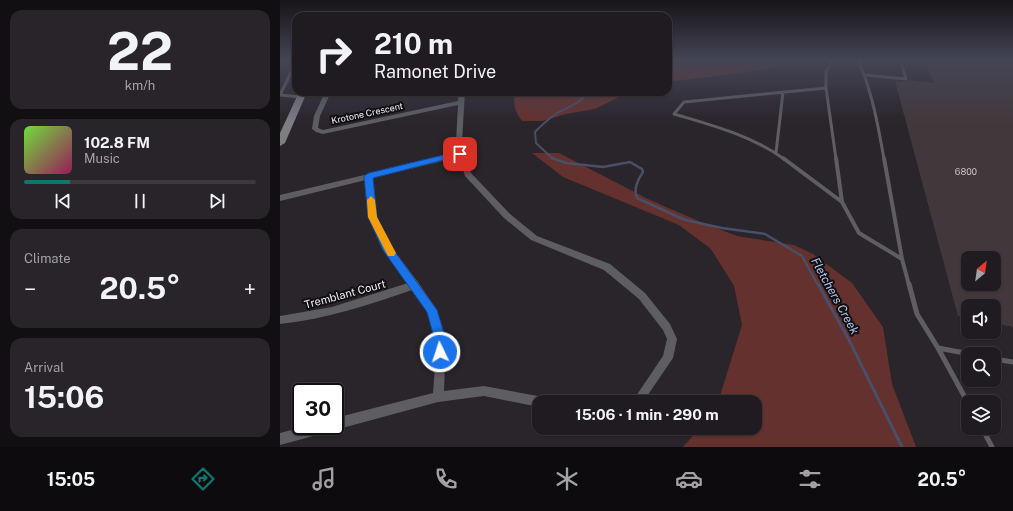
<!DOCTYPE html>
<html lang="en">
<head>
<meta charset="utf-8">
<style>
	:root { --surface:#201b20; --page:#282429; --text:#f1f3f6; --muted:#a2a1a5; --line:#3d393e; --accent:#0f766e }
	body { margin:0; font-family:"Public Sans",sans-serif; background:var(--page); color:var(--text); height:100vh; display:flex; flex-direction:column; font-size:15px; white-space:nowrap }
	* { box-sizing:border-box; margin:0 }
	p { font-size:13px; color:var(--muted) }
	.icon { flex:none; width:22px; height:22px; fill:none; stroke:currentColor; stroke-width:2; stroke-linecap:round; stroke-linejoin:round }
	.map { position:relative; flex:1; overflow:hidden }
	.details { display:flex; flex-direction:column; gap:10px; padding:10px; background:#120f12; width:280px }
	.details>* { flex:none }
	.banner { position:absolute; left:12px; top:12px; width:380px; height:84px; border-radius:12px; box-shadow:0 1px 3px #0004,0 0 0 1px var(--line); background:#201b20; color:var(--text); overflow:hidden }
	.needle { width:26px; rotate:29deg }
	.controls { position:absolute; left:681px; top:251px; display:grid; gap:8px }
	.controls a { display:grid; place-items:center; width:40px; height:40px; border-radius:8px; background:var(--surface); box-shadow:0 1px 3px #0004,0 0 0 1px var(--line); font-size:20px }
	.speed { position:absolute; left:12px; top:383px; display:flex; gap:8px; font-size:20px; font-weight:700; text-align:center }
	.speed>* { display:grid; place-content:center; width:52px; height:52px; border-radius:50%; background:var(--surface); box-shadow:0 1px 3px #0004,0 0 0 1px var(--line); line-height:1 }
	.speed .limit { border:2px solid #111; border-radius:6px; background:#fff; color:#111 }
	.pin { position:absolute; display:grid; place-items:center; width:34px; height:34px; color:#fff; margin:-17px; border-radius:8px; box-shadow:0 2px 6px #0006 }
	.me { position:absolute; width:44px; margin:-22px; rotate:356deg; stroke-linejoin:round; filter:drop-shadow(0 0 3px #0008) }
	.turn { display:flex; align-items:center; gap:14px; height:84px; padding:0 16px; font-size:18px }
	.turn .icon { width:52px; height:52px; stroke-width:2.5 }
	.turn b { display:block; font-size:28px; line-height:34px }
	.big { font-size:30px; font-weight:700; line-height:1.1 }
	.details .tile { flex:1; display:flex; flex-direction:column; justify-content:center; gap:6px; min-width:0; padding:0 14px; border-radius:12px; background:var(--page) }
	.details .dial { align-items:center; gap:0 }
	.dial b { font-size:52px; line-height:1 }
	.song { display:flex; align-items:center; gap:12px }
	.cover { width:48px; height:48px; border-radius:6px; background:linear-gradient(135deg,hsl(100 70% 55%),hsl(330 70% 35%)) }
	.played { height:4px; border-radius:2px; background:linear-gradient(90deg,var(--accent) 20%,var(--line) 20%) }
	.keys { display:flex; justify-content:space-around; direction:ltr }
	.heat { display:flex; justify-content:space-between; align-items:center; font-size:22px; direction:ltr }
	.trip { position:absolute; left:252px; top:395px; width:230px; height:40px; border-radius:12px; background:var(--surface); box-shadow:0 1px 3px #0004,0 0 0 1px var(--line); font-weight:700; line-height:40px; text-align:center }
	.dock { display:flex; height:64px; justify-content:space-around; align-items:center; background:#0d0b0d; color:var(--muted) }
	.dock .icon { width:28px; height:28px }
	.dock .on { color:var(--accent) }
	.dock b { font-size:18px; color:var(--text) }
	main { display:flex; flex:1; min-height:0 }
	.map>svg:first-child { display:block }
	.green { fill:#64312e }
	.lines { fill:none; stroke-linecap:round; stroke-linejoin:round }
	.stream-far2 { stroke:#484f67; stroke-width:2 }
	.stream-far1 { stroke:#484f67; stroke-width:2.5 }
	.stream { stroke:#484f67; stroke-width:3 }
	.building { fill:#42383c; fill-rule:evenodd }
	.lane-far2 { stroke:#5e5e62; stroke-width:3 }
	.lane-far1 { stroke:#5e5e62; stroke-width:4 }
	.lane { stroke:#5e5e62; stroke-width:5 }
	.street { fill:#5e5e62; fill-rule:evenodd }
	.secondary { fill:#7d7d84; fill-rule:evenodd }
	.route { fill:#1a73e8; stroke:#114b97 }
	.slow { fill:#f59e0b }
	.labels { text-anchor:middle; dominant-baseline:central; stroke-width:4; stroke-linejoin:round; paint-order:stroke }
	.far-street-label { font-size:9px; fill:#f0ecf1; stroke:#110f12 }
	.number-label { font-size:9px; fill:#c4bfc4 }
	.street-label { font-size:11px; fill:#f0ecf1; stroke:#110f12 }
	.water-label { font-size:12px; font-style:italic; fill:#b1c9ee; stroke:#110f12 }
</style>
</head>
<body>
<main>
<section class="details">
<div class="tile dial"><b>22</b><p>km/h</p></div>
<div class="tile">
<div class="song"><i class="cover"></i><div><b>102.8 FM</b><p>Music</p></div></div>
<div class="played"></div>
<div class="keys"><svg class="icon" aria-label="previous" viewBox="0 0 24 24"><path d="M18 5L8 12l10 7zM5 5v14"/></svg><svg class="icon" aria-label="pause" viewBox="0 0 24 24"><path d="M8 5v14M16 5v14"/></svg><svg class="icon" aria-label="next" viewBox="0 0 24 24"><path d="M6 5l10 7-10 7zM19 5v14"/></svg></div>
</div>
<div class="tile"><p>Climate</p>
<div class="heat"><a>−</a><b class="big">20.5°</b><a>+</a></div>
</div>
<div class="tile"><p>Arrival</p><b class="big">15:06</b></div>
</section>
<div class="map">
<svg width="733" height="447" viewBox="0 0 733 447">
	<rect width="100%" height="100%" fill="#2a242b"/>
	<!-- green -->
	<path class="green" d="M388,60H513L507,64L468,72L388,82Z
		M236,92H349L315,109L286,114L262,121H242C235,112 232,103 236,92Z
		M252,153H279L370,200L421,222L457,236L514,245L533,254L572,283L603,327L612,384L636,447H403L420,428H475V402H438L462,325L454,286L431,249L399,225L283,177Z"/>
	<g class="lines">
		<!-- stream-far2 -->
		<path class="stream-far2" d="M273,159L256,143L255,132C261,125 269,119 277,113C288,107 301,103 308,92"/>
		<!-- stream-far1 -->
		<path class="stream-far1" d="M272,158L286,163L323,167L350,162L362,169L363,172C358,179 353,190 357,198L405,220L442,228L485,234L522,256L538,285"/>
		<!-- stream -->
		<path class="stream" d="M538,284L570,342L622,447"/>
	</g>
	<!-- building -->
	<path class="building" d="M645,60H733V327L714,323V306H688V318L678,316L615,81L626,82L629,80L654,83ZM688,258H714V284H688Z"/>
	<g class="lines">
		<!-- lane-far2 -->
		<path class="lane-far2" d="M554,60L546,71V88L556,159
			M578,60C592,91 598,125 604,159
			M16,62L0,95L21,97
			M585,75L626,79L620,60
			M496,153L503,92
			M504,159C473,136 431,125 394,114L404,102L546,88"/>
		<!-- lane-far1 -->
		<path class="lane-far1" d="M503,158L562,202
			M556,158L562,202L579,233L622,259
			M604,158L622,259L629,285"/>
		<!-- lane -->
		<path class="lane" d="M629,284L637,314L658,348L690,354
			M658,348L688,403
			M714,359L733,362
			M702,428L712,447"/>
		<!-- street -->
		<path class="street" d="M45,92H51L40,116L38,128L43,130L178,101L179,92H185L182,142L184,154L191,173L230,214L257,236L330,264L365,293L390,324L397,339L393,358L363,402H352L383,356L387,339L383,330L359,299L324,270L251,240L224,218L185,176L179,157L93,178L97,217L110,245L138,282L157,310L163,330L165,363L164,391L204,386L263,397L267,398L268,402H259V407L204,396L158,402L55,430L53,429L48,432L0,445V433L27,426H55V418L153,393C155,367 158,338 148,313C145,305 137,297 132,290C89,305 46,319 0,324V316L52,307L128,283L104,249L89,217L86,180L0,201V195L177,153L176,142L178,105L43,134L36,132L32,129L34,116Z"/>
		<!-- secondary -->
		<path class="secondary" d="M19,92H27L5,143L0,146V133Z"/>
	</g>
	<!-- sky -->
	<linearGradient id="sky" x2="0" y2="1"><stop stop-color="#171418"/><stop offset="0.49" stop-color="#444555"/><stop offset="1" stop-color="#444555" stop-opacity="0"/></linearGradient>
	<rect width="733" height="123" fill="url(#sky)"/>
	<!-- route -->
	<path class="route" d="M180,151L183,152V155L93,178L97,217L110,245L157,310L163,330L165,352L164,356L160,357L155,356L152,330L147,312L103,250L88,217L84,176L89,173Z"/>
	<!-- slow -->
	<path class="slow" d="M91,196L95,200L97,217L116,253L114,256H108L88,217L87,200Z"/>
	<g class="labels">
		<!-- far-street labels -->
		<g class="far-street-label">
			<text transform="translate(87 113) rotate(-12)">Krotone Crescent</text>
		</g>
		<!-- number labels -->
		<g class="number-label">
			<text x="686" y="171">6800</text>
		</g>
		<!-- street labels -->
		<g class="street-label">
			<text transform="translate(65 294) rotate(-15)">Tremblant Court</text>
		</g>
		<!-- water labels -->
		<g class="water-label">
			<text transform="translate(555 296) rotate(61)">Fletchers Creek</text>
		</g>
	</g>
</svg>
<div class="controls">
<a><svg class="needle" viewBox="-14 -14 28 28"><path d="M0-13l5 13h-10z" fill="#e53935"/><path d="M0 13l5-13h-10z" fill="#a2a1a5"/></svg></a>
<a><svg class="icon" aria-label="sound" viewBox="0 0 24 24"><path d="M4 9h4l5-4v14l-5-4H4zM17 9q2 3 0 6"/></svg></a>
<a><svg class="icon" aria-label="search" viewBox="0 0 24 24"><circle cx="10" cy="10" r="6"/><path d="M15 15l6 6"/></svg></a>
<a><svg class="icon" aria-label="layers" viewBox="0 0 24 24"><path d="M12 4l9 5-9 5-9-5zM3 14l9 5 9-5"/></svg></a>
</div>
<div class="speed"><div class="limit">30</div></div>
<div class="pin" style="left:180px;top:154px;background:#d93025"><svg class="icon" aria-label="arrive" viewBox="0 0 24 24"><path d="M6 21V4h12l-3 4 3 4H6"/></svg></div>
<svg class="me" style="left:160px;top:352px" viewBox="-20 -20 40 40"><circle r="17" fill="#1a73e8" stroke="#fff" stroke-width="3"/><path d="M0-11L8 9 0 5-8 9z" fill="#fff"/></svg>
<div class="trip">15:06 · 1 min · 290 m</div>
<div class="banner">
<div class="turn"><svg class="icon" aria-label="right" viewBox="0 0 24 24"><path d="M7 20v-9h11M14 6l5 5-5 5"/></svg><div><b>210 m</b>Ramonet Drive</div></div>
</div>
</div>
</main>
<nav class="dock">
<b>15:05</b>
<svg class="icon on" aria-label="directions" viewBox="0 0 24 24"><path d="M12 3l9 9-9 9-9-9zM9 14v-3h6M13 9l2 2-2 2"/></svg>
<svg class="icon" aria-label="music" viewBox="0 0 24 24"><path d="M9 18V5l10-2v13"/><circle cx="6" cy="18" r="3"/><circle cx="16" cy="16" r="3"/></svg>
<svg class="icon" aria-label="phone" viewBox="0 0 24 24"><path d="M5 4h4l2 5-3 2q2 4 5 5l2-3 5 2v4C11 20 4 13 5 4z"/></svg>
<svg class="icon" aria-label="climate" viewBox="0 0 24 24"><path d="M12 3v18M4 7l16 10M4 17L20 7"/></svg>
<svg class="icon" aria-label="car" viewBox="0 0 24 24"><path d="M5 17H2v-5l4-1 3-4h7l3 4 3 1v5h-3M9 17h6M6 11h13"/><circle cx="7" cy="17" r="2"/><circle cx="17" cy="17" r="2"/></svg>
<svg class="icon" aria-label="filters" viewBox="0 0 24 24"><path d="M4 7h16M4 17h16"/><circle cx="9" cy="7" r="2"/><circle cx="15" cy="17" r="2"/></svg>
<b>20.5°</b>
</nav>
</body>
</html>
